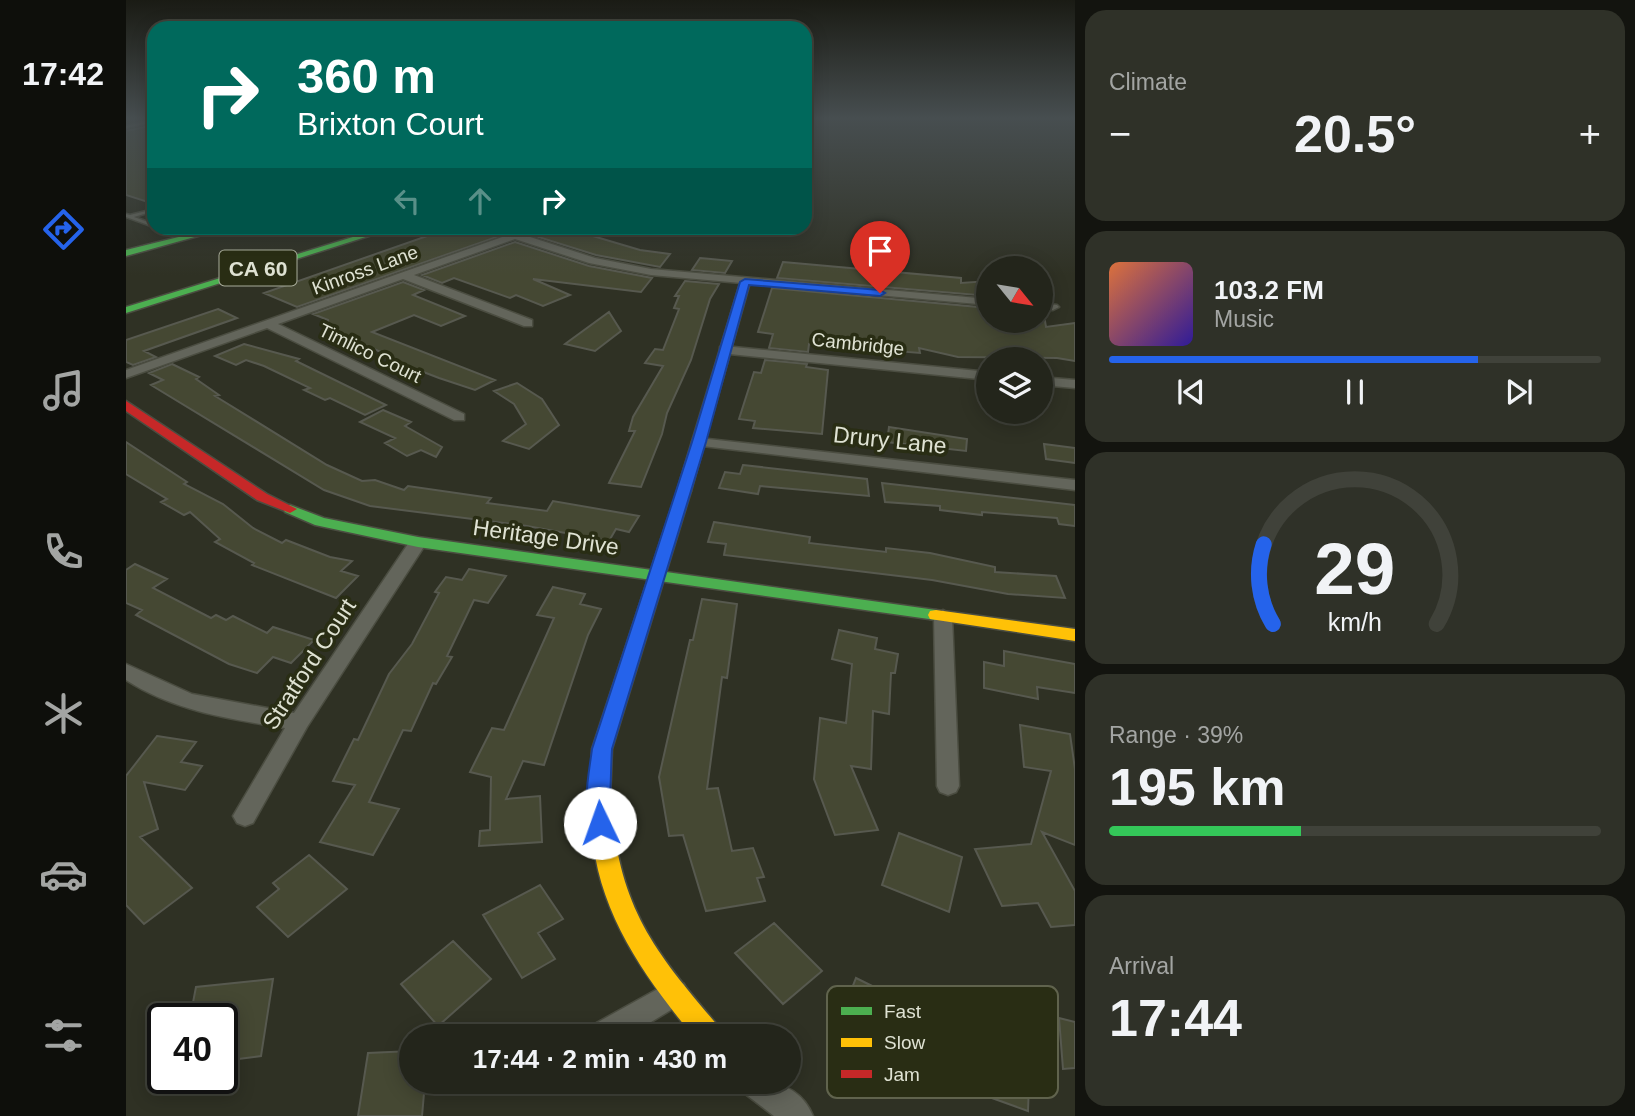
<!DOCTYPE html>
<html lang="en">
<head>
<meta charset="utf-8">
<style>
	:root { --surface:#23251b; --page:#2f3128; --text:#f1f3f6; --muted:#a3a5a3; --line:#40423a; --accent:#2563eb }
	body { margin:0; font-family:Helvetica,sans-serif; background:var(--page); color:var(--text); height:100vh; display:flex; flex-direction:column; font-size:26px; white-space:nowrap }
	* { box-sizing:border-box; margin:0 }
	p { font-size:23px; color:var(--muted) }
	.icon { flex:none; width:38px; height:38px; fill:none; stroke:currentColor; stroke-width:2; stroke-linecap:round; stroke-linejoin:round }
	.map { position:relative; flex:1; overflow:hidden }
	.panel { display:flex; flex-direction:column; gap:10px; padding:10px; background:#13140f; width:560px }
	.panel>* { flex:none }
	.hud { position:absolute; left:21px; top:21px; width:665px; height:214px; border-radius:21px; box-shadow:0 4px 18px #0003,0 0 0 2px var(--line); background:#00695c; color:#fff; overflow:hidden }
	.needle { width:46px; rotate:120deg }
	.fabs { position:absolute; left:850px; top:256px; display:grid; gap:14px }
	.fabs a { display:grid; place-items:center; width:77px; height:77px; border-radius:50%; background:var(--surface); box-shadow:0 4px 18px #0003,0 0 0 2px var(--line); font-size:35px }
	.speed { position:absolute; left:21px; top:1003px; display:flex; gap:14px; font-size:35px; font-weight:700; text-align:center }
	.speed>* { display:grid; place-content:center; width:91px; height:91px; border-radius:50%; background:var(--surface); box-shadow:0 4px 18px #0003,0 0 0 2px var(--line); line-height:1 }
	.speed .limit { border:4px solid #111; border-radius:10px; background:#fff; color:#111 }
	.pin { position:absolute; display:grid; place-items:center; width:60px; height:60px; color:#fff; margin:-72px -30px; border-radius:50% 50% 50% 0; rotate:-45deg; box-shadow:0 0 7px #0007 }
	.pin .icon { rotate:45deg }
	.me { position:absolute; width:77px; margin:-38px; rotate:357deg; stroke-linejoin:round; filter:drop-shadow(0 0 5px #0008) }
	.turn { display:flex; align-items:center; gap:24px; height:147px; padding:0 35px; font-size:32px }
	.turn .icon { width:91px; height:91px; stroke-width:2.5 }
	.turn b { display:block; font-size:49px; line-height:60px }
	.lanes { display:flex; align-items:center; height:66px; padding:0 35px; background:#0003; justify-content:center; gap:35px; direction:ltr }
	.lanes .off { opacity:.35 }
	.big { font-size:52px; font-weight:700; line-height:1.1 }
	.panel .widget { flex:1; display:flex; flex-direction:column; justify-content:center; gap:10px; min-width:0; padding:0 24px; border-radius:21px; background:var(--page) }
	.panel .dial { align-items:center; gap:0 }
	.dial svg { height:182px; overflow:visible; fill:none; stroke:var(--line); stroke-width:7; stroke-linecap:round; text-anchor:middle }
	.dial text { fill:var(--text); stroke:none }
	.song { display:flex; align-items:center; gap:21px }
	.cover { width:84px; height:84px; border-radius:10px; background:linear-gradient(135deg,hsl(20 70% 55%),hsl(250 70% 35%)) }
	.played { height:7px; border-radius:4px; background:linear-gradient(90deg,var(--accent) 75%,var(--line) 75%) }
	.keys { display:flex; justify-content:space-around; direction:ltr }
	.heat { display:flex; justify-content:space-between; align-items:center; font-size:38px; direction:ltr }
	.charge { height:10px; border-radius:5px; background:linear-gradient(90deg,#34c759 39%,var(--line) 0) }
	.trip { position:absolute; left:273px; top:1024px; width:402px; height:70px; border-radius:35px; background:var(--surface); box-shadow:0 4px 18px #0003,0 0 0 2px var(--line); font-weight:700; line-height:70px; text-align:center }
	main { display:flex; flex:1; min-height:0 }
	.tab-bar { display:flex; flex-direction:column; width:126px; justify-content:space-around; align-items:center; background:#0e0f0b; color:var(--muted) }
	.tab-bar .icon { width:49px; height:49px }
	.tab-bar .active { color:var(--accent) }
	.tab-bar b { font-size:32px; color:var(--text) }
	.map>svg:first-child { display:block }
	.building { fill:#454833; stroke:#57594f; stroke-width:2 }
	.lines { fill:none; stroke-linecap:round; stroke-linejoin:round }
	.lane-casing { stroke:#4b4d41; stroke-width:3 }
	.street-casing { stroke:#4b4d41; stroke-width:3 }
	.fast-casing { stroke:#4b4d41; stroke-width:3 }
	.slow-casing { stroke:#4b4d41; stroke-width:3 }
	.jam-casing { stroke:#4b4d41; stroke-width:3 }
	.lane { fill:#63655b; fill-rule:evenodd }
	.street { fill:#63655b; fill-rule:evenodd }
	.fast { fill:#4caf50; fill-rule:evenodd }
	.slow { fill:#ffc107; fill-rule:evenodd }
	.jam { fill:#c62828; fill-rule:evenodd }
	.route { fill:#2563eb; stroke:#184099; stroke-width:2 }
	.labels { text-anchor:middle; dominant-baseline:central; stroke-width:7; stroke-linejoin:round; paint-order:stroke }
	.far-street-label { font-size:19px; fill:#dfe2d3; stroke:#292d14 }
	.shield { fill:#292d14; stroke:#a8ac9a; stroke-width:2 }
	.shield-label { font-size:21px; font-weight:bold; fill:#dfe2d3 }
	.street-label { font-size:23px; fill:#dfe2d3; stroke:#292d14 }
	.key { fill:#292d14; stroke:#60634d; stroke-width:2 }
	.key-label { font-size:19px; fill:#dfe2d3 }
</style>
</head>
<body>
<main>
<nav class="tab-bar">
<b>17:42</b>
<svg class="icon active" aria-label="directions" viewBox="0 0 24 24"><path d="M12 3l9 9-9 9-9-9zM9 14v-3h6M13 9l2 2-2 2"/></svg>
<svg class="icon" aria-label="music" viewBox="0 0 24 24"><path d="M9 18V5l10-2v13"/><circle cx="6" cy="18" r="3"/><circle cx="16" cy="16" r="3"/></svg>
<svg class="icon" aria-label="phone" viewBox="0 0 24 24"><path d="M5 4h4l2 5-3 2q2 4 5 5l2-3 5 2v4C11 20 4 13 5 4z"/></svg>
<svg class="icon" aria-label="climate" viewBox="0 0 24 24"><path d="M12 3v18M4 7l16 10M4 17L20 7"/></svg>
<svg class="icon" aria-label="car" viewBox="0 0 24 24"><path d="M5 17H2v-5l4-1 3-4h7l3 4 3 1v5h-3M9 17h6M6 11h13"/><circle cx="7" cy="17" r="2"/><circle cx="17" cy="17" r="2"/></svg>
<svg class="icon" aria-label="filters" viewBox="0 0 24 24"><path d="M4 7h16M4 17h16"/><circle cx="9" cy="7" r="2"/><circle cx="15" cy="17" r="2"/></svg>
</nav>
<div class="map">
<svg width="949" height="1116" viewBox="0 0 949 1116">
	<rect width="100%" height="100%" fill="#2f3124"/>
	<!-- building -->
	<path class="building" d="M28,125V204L0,195V131Z
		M324,228H396L171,307L138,293Z
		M418,228H440L514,250L544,254L534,267L470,255L406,235Z
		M389,242L463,266L526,278L515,292L407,279L444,295L417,306L390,295L384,298L328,278L316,283L296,275Z
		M574,258L585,259L606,261L599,273L566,270Z
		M657,262L835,278V283L863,281V296L651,278Z
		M559,281L593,284L584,299L565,360L541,413L536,434L515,487L483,483L509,431H503L507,417L537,366L519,363L529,349L537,350L553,309L548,308L553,296H549Z
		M277,282L298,290L287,295L339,316L315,326L288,315L246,332L369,380L349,390L313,378L261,358L264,356L202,329V320L187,314Z
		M646,288L863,308V320L919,321L920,327L949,323V361L931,358L832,357L793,348L794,353L683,344L682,352L643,348L647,334L632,332Z
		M92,309L111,318L18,351L30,357L7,365L0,362V340Z
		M483,312L495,331L469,351L439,344Z
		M118,344L173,359L170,361L260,405L239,415L204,398L199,400L178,390L184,388L138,366L120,360L110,365L89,356Z
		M639,360L681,364L680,367L702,370L696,434L627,428L629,421L613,419L628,372L635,373Z
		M46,364L73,377L70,379L93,395L89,396L201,465L236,481L249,480L278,490L282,486L365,498L361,503L421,511L427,501L513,516L503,532L490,529L483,541L401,526L244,506L198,490L25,385L37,380L23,373Z
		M391,383L416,399L433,425L403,449L377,441L400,424L388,404L368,391Z
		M257,410L285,422L279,426L316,447L310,457L295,450L281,456L259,443L269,438L234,422Z
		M763,427L841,439L840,451L761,442Z
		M0,442L61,482L58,484L97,504L127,528L156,543L160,540L204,557L226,561L215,571L232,576L210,598L126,565L128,563L89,542L94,539L64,512L58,515L35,502L41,499L0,474Z
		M918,444L949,448V463L920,459Z
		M617,465L741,479L743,496L634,486L632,494L593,488L599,472L614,474Z
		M756,483L949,505V526L933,524L931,518L856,512V515L814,510V506L759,502Z
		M588,522L684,537L683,543L760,552V548L804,553L869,567V572L930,576L939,598L882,594L806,580L598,555L600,544L582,542Z
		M9,564L41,579L27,588L85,618L90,615L100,620L107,616L141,633L147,627L188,640L165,663L147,657L131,673L103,664L10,615L16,610L0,603V570Z
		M343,569L380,576L362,603L348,600L323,652L321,656L326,657L310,684L307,683L285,731L277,730L243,802L273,809L247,855L194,842L229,785L207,781L228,739L232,740L263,674L286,644L313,593L309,592L320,577L336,580Z
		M427,587L459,594L454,604L475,609L462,635L418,765L397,761L380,799L414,796L416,842L353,846L354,831L364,830L365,777L344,772L366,728L378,730L428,618L411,615Z
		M576,599L611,604L601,678L596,677L581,789L592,788L606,851L627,848L638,877L631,878L639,901L580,911L557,835L543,836L533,777L564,640H567Z
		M713,630L751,638L749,649L772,654L769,673H765L763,714L747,711L745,769L725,766L752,830L709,835L688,779L694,718L720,723L726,664L706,659Z
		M878,651L949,664V693L911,687L912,699L858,688V662L878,666Z
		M894,725L944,734L949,769V845L916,832L949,891V925L925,927L912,903L876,906L849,849L905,844L925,771L898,767Z
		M31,736L70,742L55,762L76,766L59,790L18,782L32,829L14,837L66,888L18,924L0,905V776Z
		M773,833L836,857L823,912L756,885Z
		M183,855L221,889L162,937L131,907L153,889L147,883Z
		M414,885L437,919L412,933L429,959L396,978L357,915Z
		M648,923L696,971L657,1004L609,953Z
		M327,941L365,979L312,1026L275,984Z
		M730,978L799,1012L782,1065L710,1029Z
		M147,979L135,1056L96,1061V1018H64L70,987Z
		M933,1018L949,1022V1068L937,1069Z
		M828,1033L904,1058L902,1111L824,1083Z
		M285,1051V1082H299L296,1116H232L242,1053Z"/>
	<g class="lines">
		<defs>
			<path id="lane" d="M28,120V122L0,128V126Z
				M28,209V211L8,217L28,224V227L0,217V214L4,215Z
				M31,228H36L61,237L57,238Z"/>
			<path id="street" d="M402,228H415L398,235L469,258L525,269L863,299V305L525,275L463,263L389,239L288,275L406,320V326H398L277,279L152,324L338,414V420H328L141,328L0,378V370Z
				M915,303L931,305L933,307L927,310L915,309Z
				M598,346L863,372V380L594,353V347Z
				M915,377L949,380V388L915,385Z
				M573,438L949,480V490L568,445L566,442Z
				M292,537L301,542L181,727L127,823L119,826L111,823L107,816L159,728C104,719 48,711 0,680V664L66,694L168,713L286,538Z
				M817,610L826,616L833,786L830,792L822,795L814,792L811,786L808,616Z
				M548,980L558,984L562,993L558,1002L502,1036H461L465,1026Z
				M614,1082C644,1079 674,1084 687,1116H648L618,1093Z"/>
			<path id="fast" d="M89,228H101L0,256V250Z
				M256,228H268L0,313V307Z
				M615,280L624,282L565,491L563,494H553L551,491Z
				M164,505L198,518L292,537L810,610L818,615L810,620L292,547L189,525L159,512L157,509L159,506Z"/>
			<path id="slow" d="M810,610L949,629V641L804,619L802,615L804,611Z
				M474,791L481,793L484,799C494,908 524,946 593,1027L597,1036H567C518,976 471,911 466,830C465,819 461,804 467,793Z"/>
			<path id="jam" d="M0,401L141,494L171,509L164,513L131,500L0,411Z
				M558,487L565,491L486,749L484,799L481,805L474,807L467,805L464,799L466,749L551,491Z"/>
		</defs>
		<!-- lane casing -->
		<use href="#lane" class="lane-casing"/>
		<!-- street casing -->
		<use href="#street" class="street-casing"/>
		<!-- fast casing -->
		<use href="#fast" class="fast-casing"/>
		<!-- slow casing -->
		<use href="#slow" class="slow-casing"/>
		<!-- jam casing -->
		<use href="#jam" class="jam-casing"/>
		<!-- lane -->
		<use href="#lane" class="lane"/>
		<!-- street -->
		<use href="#street" class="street"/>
		<!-- fast -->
		<use href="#fast" class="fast"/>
		<!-- slow -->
		<use href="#slow" class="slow"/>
		<!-- jam -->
		<use href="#jam" class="jam"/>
	</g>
	<!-- sky -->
	<linearGradient id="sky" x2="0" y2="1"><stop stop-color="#1a1b14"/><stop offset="0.43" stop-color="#474e50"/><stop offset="1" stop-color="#474e50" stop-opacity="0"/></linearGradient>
	<rect width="949" height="275" fill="url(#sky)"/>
	<!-- route -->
	<path class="route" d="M619,279L754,290L759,293L754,296L623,285L580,442L486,749C485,762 484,825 482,829L474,832L467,829C455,806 463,774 466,749L566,442L614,282Z"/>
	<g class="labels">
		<!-- far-street labels -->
		<g class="far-street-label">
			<text transform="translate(239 270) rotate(-20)">Kinross Lane</text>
			<text transform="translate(732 344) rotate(6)">Cambridge</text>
			<text transform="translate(244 353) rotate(26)">Timlico Court</text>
		</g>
		<!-- shield labels -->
		<rect class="shield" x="93.5" y="250.5" width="77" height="35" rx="5"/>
		<g class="shield-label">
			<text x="132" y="268">CA 60</text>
		</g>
		<!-- street labels -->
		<g class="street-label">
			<text transform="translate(764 440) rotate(6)">Drury Lane</text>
			<text transform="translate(420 537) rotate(8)">Heritage Drive</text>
			<text transform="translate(183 664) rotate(-57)">Stratford Court</text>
		</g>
	</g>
	<!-- legend -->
	<rect x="701" y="986" width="231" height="112" rx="10" class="key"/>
	<rect x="715" y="1007" width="31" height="8" fill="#4caf50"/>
	<rect x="715" y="1038" width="31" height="9" fill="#ffc107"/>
	<rect x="715" y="1070" width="31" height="8" fill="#c62828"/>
	<g class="key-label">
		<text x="758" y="1018">Fast</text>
		<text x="758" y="1049">Slow</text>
		<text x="758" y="1081">Jam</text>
	</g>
</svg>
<div class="fabs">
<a><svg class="needle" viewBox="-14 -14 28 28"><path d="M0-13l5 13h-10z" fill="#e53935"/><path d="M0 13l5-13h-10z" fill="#a3a5a3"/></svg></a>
<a><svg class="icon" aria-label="layers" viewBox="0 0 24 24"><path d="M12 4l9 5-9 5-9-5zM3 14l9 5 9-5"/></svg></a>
</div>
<div class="speed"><div class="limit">40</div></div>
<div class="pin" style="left:754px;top:293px;background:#d93025"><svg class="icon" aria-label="arrive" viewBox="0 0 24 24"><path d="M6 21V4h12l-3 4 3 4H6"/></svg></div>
<svg class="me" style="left:474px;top:823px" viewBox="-20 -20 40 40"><circle r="19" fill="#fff"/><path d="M0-13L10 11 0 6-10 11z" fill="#2563eb"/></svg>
<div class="trip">17:44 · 2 min · 430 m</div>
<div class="hud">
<div class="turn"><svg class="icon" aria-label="right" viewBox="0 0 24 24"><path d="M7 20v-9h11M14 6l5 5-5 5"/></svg><div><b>360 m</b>Brixton Court</div></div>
<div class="lanes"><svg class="icon off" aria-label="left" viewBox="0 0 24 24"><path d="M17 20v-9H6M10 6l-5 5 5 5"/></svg><svg class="icon off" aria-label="ahead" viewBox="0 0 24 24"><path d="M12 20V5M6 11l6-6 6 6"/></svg><svg class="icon" aria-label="right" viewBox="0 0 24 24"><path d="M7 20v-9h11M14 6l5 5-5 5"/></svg></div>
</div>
</div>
<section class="panel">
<div class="widget"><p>Climate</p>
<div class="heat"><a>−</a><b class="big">20.5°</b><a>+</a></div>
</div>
<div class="widget">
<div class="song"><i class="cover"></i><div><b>103.2 FM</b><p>Music</p></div></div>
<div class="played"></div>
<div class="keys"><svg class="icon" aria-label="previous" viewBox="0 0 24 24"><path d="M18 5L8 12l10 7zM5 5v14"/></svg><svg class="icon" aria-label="pause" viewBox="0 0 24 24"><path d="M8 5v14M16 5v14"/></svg><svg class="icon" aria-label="next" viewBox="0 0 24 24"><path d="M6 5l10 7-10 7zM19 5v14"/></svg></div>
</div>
<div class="widget dial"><svg viewBox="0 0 100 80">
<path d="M14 69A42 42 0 1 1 86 69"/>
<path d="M14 69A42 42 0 0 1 10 34" stroke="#2563eb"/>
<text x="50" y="56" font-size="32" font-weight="700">29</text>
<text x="50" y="72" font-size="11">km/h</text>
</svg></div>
<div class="widget"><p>Range · 39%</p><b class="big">195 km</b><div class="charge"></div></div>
<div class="widget"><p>Arrival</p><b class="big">17:44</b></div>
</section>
</main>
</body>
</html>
